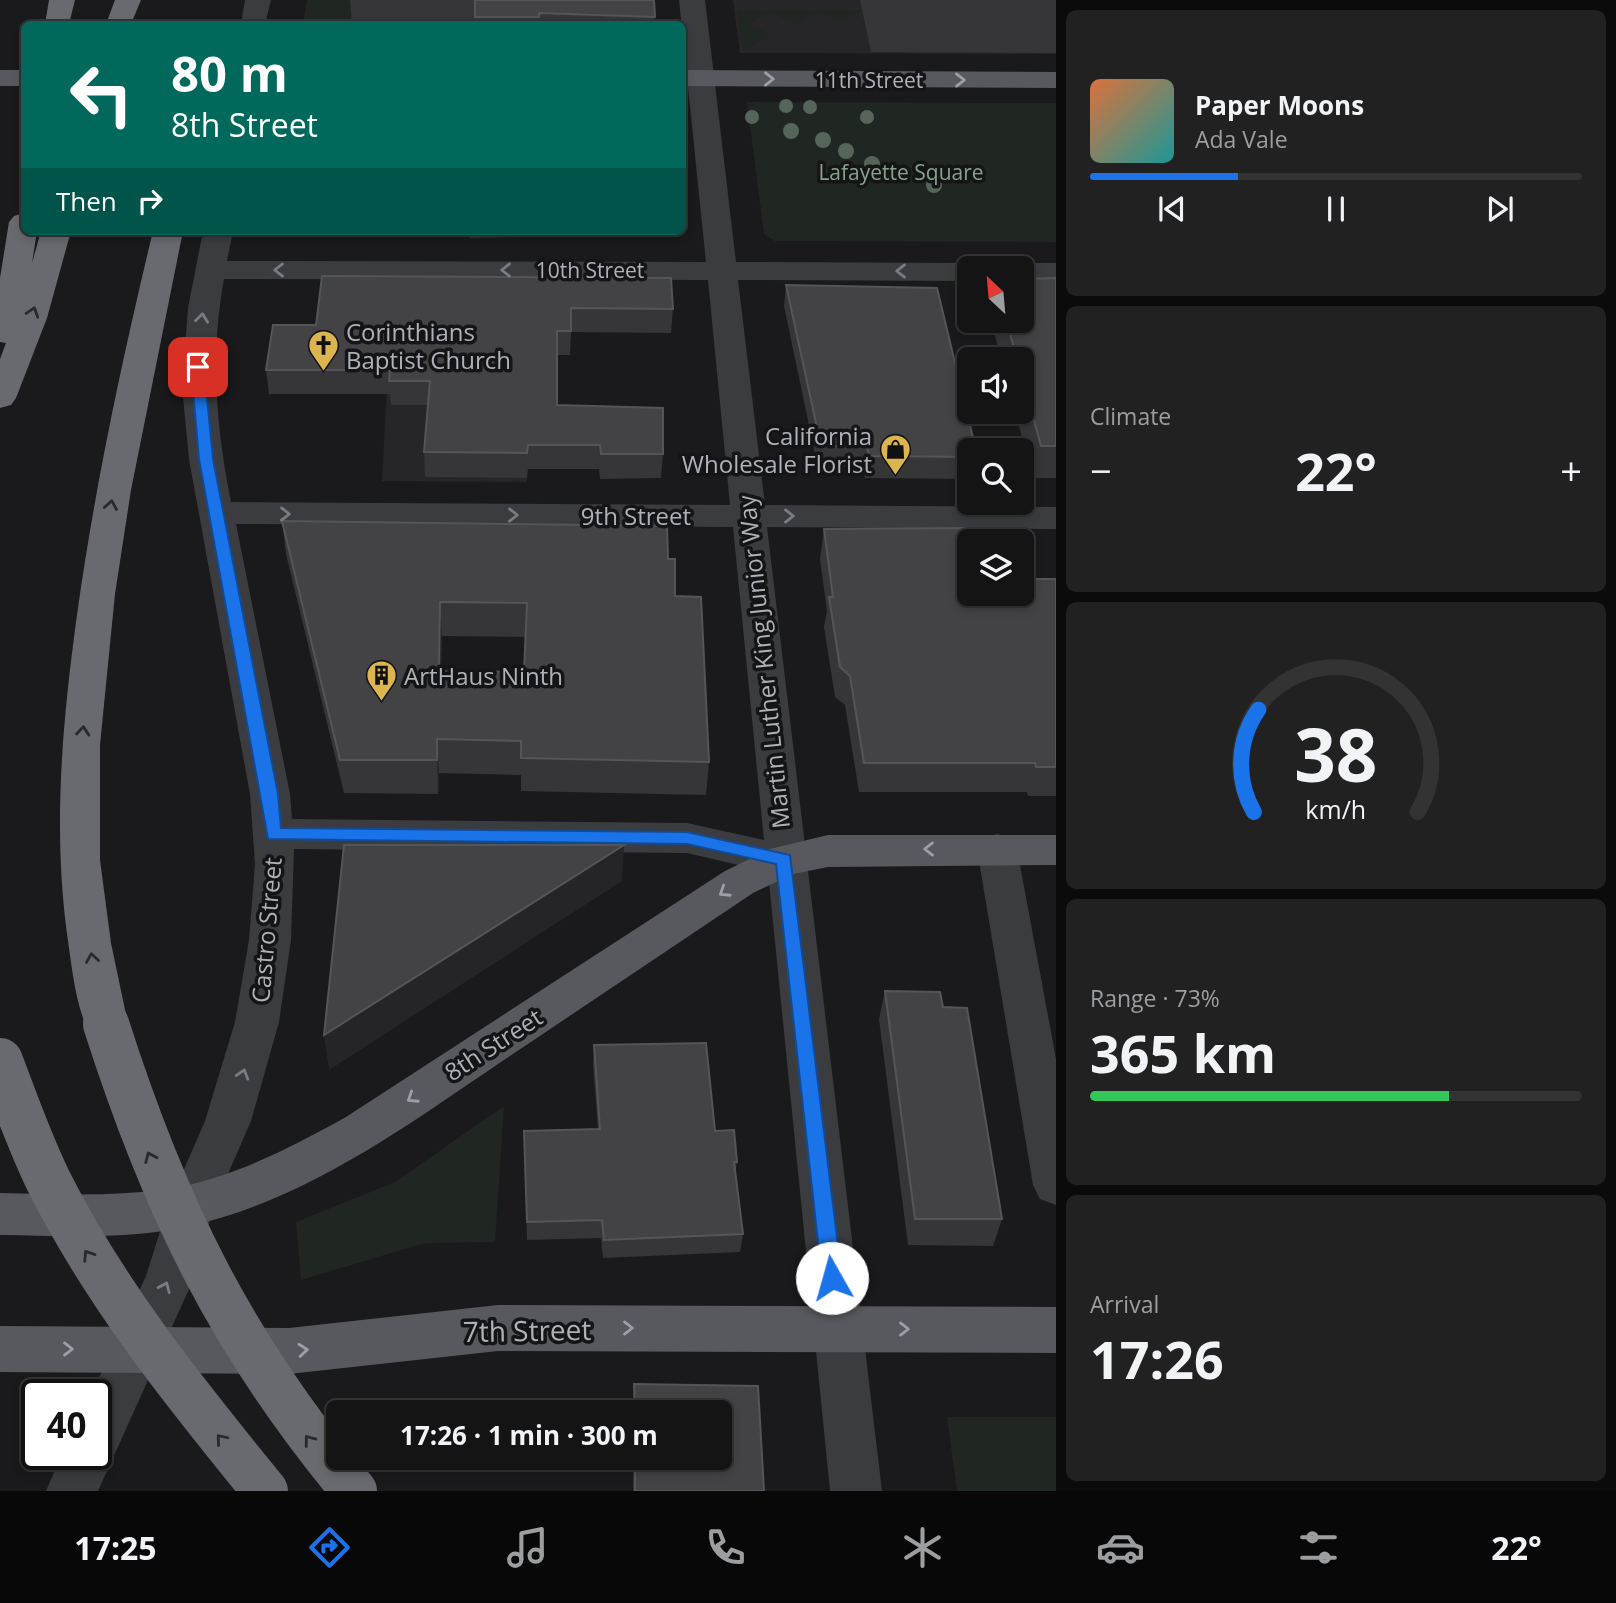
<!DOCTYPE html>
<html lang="en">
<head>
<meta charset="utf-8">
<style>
	:root { --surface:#141415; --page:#212122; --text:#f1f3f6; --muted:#9d9ea0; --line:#333334; --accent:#1a73e8 }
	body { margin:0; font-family:"Open Sans",sans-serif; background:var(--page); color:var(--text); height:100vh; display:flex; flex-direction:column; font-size:26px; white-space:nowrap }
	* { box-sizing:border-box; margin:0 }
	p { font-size:23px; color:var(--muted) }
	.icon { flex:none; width:38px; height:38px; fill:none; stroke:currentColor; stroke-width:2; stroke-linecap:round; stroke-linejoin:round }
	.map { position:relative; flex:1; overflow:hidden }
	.side { display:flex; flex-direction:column; gap:10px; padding:10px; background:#0b0b0c; width:560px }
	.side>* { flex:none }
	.hud { position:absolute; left:21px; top:21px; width:665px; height:214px; border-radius:10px; box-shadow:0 4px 10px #0003,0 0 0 2px var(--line); background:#00695c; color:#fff; overflow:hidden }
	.needle { width:46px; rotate:334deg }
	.tools { position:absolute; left:957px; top:256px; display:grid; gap:14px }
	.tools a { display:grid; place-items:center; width:77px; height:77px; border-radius:10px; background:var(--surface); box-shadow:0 4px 10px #0003,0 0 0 2px var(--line); font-size:35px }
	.speed { position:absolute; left:21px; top:1379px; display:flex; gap:14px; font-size:35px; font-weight:700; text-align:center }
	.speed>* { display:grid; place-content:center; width:91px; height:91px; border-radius:50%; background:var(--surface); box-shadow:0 4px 10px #0003,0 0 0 2px var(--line); line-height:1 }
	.speed .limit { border:4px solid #111; border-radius:10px; background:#fff; color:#111 }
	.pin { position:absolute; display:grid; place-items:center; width:60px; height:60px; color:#fff; margin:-30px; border-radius:14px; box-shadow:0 4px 10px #0006 }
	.me { position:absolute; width:77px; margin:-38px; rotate:353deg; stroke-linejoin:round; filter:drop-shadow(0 0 5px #0008) }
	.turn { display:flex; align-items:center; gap:24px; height:147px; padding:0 35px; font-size:32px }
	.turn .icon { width:91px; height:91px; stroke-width:2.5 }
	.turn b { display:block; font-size:49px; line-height:60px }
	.then { display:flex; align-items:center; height:66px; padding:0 35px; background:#0003; gap:14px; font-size:26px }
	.big { font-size:52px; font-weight:700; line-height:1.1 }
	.side .tile { flex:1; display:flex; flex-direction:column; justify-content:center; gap:10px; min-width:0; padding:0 24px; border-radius:10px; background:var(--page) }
	.side .dial { align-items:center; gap:0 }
	.dial svg { height:182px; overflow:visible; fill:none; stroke:var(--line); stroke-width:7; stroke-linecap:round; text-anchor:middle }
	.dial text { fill:var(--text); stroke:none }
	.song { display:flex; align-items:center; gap:21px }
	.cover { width:84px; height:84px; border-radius:10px; background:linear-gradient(135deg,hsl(20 70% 55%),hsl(180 70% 35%)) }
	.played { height:7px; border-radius:4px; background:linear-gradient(90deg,var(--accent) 30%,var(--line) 30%) }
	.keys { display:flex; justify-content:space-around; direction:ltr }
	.heat { display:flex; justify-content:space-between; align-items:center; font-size:38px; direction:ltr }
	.charge { height:10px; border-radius:5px; background:linear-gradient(90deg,#34c759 73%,var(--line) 0) }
	.trip { position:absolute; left:326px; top:1400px; width:406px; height:70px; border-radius:10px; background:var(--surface); box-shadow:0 4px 10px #0003,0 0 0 2px var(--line); font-weight:700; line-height:70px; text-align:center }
	.menu { display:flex; height:112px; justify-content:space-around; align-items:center; background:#080808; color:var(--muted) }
	.menu .icon { width:49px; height:49px }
	.menu .current { color:var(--accent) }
	.menu b { font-size:32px; color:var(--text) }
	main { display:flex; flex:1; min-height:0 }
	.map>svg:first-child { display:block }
	.built { fill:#262628 }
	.green { fill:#202621 }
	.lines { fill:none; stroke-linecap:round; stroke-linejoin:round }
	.minor { fill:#3b3c40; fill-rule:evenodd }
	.major { fill:#58595f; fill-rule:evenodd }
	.highway { fill:#686a70; fill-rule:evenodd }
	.highway-bridge { stroke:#686a70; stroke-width:46 }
	.tree { fill:#566559 }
	.wall { fill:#363639; fill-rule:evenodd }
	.shaded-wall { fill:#252527 }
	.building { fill:#434346; stroke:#545558; stroke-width:2; fill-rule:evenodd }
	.oneway { stroke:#9d9fa7 }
	.oneway2 { stroke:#7a7c83 }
	.oneway3 { stroke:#2a2a2d }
	.route { fill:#1a73e8; stroke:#114b97; stroke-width:2 }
	.labels { text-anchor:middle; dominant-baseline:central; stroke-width:7; stroke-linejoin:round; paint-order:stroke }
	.far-street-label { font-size:21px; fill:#aeb1b9; stroke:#151517 }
	.far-park-label { font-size:21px; fill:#88a28b; stroke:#151517 }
	.poi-label { font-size:24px; fill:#aeb1b9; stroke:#151517; text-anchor:start }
	.street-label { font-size:24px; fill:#aeb1b9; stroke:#151517 }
	.near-street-label { font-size:28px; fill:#aeb1b9; stroke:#151517 }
</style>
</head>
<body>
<main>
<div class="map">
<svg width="1056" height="1491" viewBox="0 0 1056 1491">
	<rect width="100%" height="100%" fill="#1a1a1c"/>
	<!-- built -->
	<path class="built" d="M733,0H1056V54L740,53Z
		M387,386L529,387L527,482L382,481Z"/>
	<!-- green -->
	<path class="green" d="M307,0H478L476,24H303Z
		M737,10H862L841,22L818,12L796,24L769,12L747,24L771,35L743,50Z
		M747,102L1056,103V242L775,241L764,234Z
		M504,1106L495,1242L425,1243L301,1280L296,1222L395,1182Z
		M947,1417H1056V1491H957Z"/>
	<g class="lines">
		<!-- minor -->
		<path class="minor" d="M245,0H271L265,24H241Z
			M679,0H705L736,262L970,263L982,268H970V281L738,280L765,505L1056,507V529L767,527L882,1491H830L768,872L687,853L294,849L291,940L279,1022L251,1121L214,1206L194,1278L98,1491H46L62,1454H96V1395H91L146,1276L168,1206L205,1121L235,1022L249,940L255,864L250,794L189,459L182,387L188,308L203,231H233L227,261L706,262ZM224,279L708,280L730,505L231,502C216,427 210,355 224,279ZM236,524L733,527L764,840L687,823L292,819L290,794Z
			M1022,263H1056V281H1022V268H1010Z
			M997,834L1011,838L1017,849L1056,1059V1205L1040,1199L1033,1185L977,849L983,838Z"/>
		<!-- major -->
		<path class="major" d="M0,70H24V86H0Z
			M682,70L1056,72V88L682,86Z
			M828,835H1056V865L828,867L793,874L753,893C668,950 583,1007 498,1064C402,1129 305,1200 190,1226C128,1240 63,1236 0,1235V1193C56,1194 112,1197 167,1189C231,1179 290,1148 346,1117L725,871L770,849Z
			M498,1305L1056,1307V1353L498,1351L289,1374L0,1372V1326L289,1328Z"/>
		<!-- highway -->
		<path class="highway" d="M49,0H75L69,24H45Z
			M115,0H141L131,24H106Z
			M24,213V231H37L32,263L41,231H71L47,318L16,398L11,405L0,408V359L6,343L0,342V278L9,222L14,216Z
			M153,231H183L131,490L115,594L100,745V860L111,943L128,1024L121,1037L106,1042L91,1037C75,1006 72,967 67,934C53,828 62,727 76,622C94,490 122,360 153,231Z"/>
		<!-- highway-bridge -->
		<path class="highway-bridge" d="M106,1024C164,1206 231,1344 354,1491
			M0,1061C15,1101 29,1141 48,1180C105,1294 185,1393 265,1491"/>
	</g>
	<!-- trees -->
	<g class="tree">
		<circle cx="786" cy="106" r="7"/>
		<circle cx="810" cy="107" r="7"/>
		<circle cx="752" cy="117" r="7"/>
		<circle cx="867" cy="117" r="7"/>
		<circle cx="791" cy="131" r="8"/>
		<circle cx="823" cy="140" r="8"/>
		<circle cx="846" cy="151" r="8"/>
		<circle cx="872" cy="164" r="8"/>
		<circle cx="934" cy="185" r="8"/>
	</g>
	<!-- wall -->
	<path class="wall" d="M350,0H654L655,24H352Z
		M860,0H1056V53L871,52Z
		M400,231H664V234L469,238V231L400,232Z
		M322,276L673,309L671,333L571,332L570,355H557V405L663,454L661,478L600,479L599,469H528L527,478L425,477L424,452L428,405H391L390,394H269L266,370L316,325Z
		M1056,278V478H1033L1015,411H1022V359H1001L991,320H1022Z
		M786,285L970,450V479L865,478L863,467L818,468L784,306Z
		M282,521L668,559L675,596L709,762L706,795L521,791V775L439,773L438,794L344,793L286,554ZM442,636L525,637L524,672L441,671Z
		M824,529L970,593L1056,579V796H1028L1027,792H859L845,705L835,697L824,627L827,611L820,559Z
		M885,991L943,1007L1002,1219L993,1246L908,1245L879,1019Z
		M594,1045L715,1131L737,1162L735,1173L743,1234L740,1252L603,1258L601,1238L527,1240L524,1131L598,1129L593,1064Z
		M634,1384L758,1386L764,1491H633V1458H719V1412H632Z"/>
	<!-- shaded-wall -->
	<path class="shaded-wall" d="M440,602L442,636L440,704L439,671Z
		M437,739L439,773L438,794L437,760Z
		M624,845L622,881L329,1070L324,1035Z"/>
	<!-- building -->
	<path class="building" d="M475,0H654L655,17L539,13V17H475Z
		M322,276L671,278L673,309L571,308V331H557V405L663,408V454H601L600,445H528L527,453L424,452L430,381H389L390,370H266L273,325H316Z
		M1056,278V446H1041L1022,377V359H1017L1006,320H1022V279Z
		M786,285L937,288L976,450H970V457L869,456L867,446H821Z
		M282,521L667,526L668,559H675V596L701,597L709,762L521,758V741L437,739V760H340ZM440,602L527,603L524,672L439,671Z
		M974,528L977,541H970V593H1022V579H1056V767H1036L1035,763H864L850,676L840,667L829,597H833L824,529Z
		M344,845H624L324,1035Z
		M885,991L940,992L943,1007L967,1008L1002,1219H915Z
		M706,1043L715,1131L734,1130L737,1162H734L743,1234L604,1240L602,1220L527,1222L524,1131L600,1129L594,1045Z
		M634,1384L758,1386L764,1491H635V1458H719V1412H635Z"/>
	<!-- one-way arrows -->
	<defs><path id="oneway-chevron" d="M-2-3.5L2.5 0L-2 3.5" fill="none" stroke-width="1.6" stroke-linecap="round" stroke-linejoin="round" transform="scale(1.75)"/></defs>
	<g class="oneway">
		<use href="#oneway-chevron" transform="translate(769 79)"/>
		<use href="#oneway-chevron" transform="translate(960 80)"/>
		<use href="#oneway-chevron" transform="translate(929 849) rotate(-180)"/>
		<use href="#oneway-chevron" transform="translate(724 892) rotate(147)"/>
		<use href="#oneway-chevron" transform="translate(412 1098) rotate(147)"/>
		<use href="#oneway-chevron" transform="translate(628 1328)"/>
		<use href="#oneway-chevron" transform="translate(904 1329)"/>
		<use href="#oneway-chevron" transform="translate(68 1349)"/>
		<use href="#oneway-chevron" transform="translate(303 1350) rotate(-5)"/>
	</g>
	<g class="oneway2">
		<use href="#oneway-chevron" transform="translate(279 270) rotate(-180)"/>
		<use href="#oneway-chevron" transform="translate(506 270) rotate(180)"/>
		<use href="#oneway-chevron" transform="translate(901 271) rotate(-180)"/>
		<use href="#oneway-chevron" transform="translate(202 318) rotate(-83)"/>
		<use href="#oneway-chevron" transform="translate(285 514)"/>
		<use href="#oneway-chevron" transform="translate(513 515)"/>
		<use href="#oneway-chevron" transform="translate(789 516)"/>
		<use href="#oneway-chevron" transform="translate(243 1074) rotate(-73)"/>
		<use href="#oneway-chevron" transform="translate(165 1287) rotate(-66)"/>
	</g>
	<g class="oneway3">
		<use href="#oneway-chevron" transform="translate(33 312) rotate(-72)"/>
		<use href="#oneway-chevron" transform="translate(111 505) rotate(-81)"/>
		<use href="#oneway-chevron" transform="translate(83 731) rotate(-85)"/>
		<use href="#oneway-chevron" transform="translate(92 958) rotate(-99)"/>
		<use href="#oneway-chevron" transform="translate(150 1157) rotate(-113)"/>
		<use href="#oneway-chevron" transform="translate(88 1255) rotate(-123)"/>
		<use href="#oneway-chevron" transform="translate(221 1439) rotate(-130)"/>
		<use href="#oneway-chevron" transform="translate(309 1440) rotate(-127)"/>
	</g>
	<!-- route -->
	<path class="route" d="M198,363L204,367L213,459L278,794L281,828L687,832L790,855L842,1278L839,1284L832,1287L825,1284L822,1278L776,864L687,844L268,839L199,459L191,367Z"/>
	<!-- icons -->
	<defs>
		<symbol id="church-pin" viewBox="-11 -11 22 30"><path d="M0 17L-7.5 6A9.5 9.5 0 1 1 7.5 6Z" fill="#dcb551" stroke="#151517"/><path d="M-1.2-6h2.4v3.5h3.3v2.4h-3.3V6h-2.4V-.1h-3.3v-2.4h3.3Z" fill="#111"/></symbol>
		<symbol id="shop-pin" viewBox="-11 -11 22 30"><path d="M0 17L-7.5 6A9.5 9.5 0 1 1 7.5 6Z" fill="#dcb551" stroke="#151517"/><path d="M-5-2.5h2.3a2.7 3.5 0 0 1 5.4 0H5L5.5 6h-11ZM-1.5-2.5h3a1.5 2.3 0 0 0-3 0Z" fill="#111"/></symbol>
		<symbol id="building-pin" viewBox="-11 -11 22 30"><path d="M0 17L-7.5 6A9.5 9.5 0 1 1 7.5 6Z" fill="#dcb551" stroke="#151517"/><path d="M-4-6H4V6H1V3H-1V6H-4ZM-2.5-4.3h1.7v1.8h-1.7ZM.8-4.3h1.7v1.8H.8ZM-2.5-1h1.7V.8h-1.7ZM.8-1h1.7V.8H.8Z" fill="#111"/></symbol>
	</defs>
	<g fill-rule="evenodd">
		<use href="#church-pin" x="306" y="328" width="35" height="47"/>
		<use href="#shop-pin" x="878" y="432" width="35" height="47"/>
		<use href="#building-pin" x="364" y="658" width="35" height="47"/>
	</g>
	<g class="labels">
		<!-- far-street labels -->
		<g class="far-street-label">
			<text x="869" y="80">11th Street</text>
			<text x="590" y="270">10th Street</text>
		</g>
		<!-- far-park labels -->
		<g class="far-park-label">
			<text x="901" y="172">Lafayette Square</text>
		</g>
		<!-- poi labels -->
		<g class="poi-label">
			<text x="346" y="331">Corinthians<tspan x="346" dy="28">Baptist Church</tspan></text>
			<text x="872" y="435" text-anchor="end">California<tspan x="872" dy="28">Wholesale Florist</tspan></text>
			<text x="404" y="675">ArtHaus Ninth</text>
		</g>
		<!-- street labels -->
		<g class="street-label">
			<text x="636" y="515">9th Street</text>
			<text transform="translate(763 662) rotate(-96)">Martin Luther King Junior Way</text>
			<text transform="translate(266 930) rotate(-85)">Castro Street</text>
			<text transform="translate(493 1044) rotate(-33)">8th Street</text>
		</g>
		<!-- near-street labels -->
		<g class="near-street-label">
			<text transform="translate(527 1330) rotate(-1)">7th Street</text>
		</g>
	</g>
</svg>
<div class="tools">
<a><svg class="needle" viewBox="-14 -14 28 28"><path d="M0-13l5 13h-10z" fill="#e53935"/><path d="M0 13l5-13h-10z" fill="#9d9ea0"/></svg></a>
<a><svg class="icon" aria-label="sound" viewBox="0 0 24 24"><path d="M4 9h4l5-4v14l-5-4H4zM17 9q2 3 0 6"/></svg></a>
<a><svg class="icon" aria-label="search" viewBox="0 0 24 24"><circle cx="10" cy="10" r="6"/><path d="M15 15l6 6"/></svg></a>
<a><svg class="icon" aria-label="layers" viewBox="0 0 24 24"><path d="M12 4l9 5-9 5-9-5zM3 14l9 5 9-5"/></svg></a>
</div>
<div class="speed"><div class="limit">40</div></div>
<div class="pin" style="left:198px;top:367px;background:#d93025"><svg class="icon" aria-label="arrive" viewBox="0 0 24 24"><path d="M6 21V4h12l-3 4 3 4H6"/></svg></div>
<svg class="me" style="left:832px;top:1278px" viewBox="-20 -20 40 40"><circle r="19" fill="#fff"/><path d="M0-13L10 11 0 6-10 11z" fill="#1a73e8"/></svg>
<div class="trip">17:26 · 1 min · 300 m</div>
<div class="hud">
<div class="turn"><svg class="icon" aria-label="left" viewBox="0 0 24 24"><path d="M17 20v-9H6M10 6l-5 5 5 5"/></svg><div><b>80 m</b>8th Street</div></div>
<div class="then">Then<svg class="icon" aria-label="right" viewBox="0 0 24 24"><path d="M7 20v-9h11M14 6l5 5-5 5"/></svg></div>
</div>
</div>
<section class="side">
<div class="tile">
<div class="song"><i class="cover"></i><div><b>Paper Moons</b><p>Ada Vale</p></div></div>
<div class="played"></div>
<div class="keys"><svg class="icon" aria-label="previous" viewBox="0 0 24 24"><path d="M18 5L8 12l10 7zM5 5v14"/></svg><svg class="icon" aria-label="pause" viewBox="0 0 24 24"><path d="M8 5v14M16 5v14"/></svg><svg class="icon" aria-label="next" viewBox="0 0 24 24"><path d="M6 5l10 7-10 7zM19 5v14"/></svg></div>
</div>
<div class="tile"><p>Climate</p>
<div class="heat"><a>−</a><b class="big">22°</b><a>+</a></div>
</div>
<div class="tile dial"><svg viewBox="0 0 100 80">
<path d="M14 69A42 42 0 1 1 86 69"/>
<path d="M14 69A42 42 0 0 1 16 24" stroke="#1a73e8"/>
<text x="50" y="56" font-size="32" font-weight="700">38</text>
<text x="50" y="72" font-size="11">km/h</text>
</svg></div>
<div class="tile"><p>Range · 73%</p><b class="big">365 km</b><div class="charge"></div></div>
<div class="tile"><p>Arrival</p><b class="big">17:26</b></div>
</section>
</main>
<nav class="menu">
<b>17:25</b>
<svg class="icon current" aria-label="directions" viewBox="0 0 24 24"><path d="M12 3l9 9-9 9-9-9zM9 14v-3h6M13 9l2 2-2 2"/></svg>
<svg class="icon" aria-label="music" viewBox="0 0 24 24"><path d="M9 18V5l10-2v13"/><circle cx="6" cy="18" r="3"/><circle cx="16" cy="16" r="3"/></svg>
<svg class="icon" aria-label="phone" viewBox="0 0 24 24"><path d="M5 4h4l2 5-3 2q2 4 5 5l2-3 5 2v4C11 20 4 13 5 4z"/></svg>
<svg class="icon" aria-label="climate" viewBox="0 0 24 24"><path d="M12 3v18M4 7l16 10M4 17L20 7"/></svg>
<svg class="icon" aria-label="car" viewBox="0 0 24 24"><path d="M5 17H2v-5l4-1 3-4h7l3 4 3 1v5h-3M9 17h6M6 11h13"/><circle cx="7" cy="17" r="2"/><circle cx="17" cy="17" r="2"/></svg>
<svg class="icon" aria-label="filters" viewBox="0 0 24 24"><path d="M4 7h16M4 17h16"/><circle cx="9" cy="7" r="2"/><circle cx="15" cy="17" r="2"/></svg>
<b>22°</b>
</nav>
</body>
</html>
